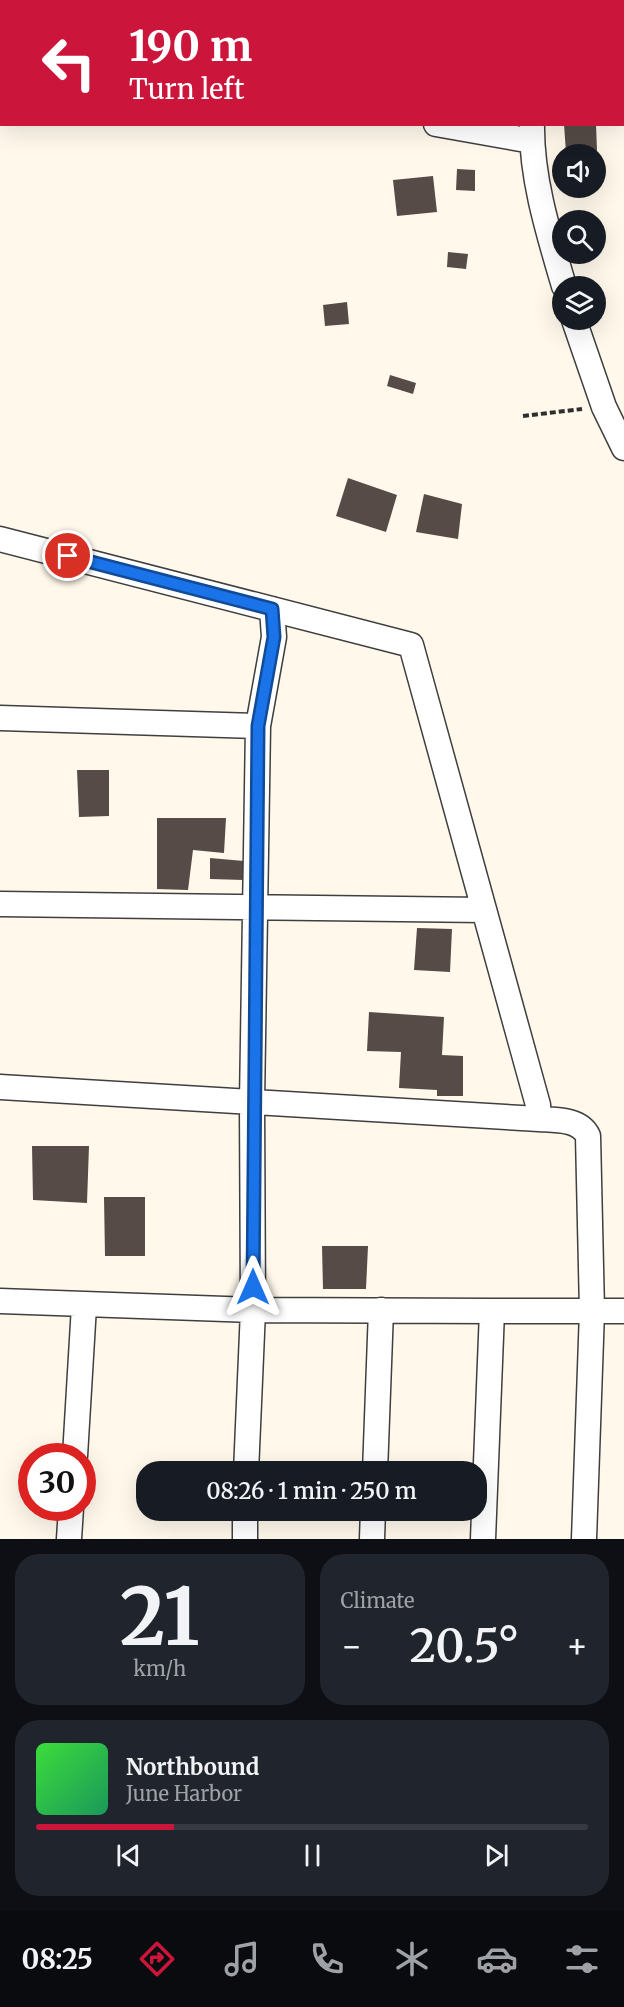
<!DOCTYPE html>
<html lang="en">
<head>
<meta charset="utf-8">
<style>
	:root { --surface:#171b24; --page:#20242c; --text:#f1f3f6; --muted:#9ea1a6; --line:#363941; --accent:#cb153a }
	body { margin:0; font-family:Merriweather,serif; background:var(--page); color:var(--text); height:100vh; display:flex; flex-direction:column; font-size:22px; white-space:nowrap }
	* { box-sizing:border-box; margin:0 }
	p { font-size:20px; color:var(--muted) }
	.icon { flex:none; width:33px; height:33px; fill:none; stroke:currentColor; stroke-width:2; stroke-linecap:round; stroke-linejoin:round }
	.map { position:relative; height:1539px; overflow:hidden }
	.details { display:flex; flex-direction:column; gap:15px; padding:15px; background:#0d0f14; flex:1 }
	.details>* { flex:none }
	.top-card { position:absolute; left:0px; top:0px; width:624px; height:126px; box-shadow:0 6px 24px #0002; background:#cb153a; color:#fff; overflow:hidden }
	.buttons { position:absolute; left:552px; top:144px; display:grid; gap:12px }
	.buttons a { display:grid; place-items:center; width:54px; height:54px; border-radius:50%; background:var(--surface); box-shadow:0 6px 24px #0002; font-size:30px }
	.speed { position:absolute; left:18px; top:1443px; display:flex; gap:12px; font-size:30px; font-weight:700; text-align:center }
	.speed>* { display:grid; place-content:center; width:78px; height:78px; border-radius:50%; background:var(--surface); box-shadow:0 6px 24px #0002; line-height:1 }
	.speed .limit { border:9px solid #d22; background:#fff; color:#111 }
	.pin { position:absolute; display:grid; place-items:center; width:51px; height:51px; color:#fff; margin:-26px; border:3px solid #fff; border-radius:50%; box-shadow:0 2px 6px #0007 }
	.me { position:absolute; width:66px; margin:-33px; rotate:0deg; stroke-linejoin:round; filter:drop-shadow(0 0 4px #0008) }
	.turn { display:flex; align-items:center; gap:21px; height:126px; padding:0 30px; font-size:27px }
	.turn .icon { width:78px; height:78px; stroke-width:2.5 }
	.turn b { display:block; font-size:42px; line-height:51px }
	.big { font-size:45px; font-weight:600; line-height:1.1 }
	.details .card { flex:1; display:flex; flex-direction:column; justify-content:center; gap:9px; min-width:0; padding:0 21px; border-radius:24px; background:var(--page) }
	.details .dial { align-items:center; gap:0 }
	.dial b { font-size:78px; line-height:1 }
	.song { display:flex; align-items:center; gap:18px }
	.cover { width:72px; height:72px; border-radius:9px; background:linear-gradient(135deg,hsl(120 70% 55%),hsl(150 70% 35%)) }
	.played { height:6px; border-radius:3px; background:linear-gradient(90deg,var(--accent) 25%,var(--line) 25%) }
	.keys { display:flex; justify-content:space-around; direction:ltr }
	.heat { display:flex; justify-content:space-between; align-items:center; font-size:33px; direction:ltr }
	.details .tiles { flex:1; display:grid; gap:15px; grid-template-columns:1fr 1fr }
	.card:last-child { grid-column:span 2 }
	.trip { position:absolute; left:136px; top:1461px; width:351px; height:60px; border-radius:24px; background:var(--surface); box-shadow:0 6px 24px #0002; font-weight:600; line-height:60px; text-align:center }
	.menu { display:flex; height:96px; justify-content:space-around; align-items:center; background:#090b0e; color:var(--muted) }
	.menu .icon { width:42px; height:42px }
	.menu .current { color:var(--accent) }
	.menu b { font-size:27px; color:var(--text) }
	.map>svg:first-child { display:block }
	.building { fill:#564b47 }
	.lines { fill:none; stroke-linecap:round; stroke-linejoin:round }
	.street-casing { stroke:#3f3f3f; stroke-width:27 }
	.path { stroke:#2e2e2e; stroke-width:4; stroke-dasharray:6 3; stroke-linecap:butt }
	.street { stroke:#fff; stroke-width:24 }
	.route-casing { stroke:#114b97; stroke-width:15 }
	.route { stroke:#1a73e8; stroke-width:10 }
</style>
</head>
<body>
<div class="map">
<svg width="624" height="1539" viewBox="0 0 624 1539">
	<rect width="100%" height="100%" fill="#fff8eb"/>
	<!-- building -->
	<path class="building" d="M564,124H596L597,151L566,153Z
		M457,169L475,170V191L456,190Z
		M433,176L437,212L397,216L393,180Z
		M448,252L468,254L466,269L447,267Z
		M347,302L349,324L325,326L323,305Z
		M390,375L416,383L413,394L387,386Z
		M348,478L397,495L386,532L336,516Z
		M424,494L462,504L458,539L416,532Z
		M77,770H109V816L79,817Z
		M157,818H226L224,853L193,850L188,890L157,889Z
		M210,858L244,861V880L210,879Z
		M417,928L452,929L450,972L414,970Z
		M369,1012L444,1017L442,1055L463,1056V1096H437V1090L399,1088L401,1052L367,1051Z
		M32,1146H89L87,1203L33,1200Z
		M104,1197H145V1256H105Z
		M322,1246H368L366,1289H323Z"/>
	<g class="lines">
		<defs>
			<path id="street" d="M536,2V0
				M0,47L2,48
				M436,124L532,141
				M532,124C531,178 549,235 564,286
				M574,320L604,407L624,448
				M0,539L411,645L538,1105L539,1119
				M0,718L258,726
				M0,904L484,910
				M0,1087L539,1119C557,1120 580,1119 588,1136L592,1311L584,1539
				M0,1301L253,1310L492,1311L483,1539
				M492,1311H624
				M75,1456L84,1306
				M246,1472L253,1310L252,1102L258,726L274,637L272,609
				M375,1472L381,1310
				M69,1539L71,1508
				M245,1539V1510
				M372,1539L373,1510"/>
		</defs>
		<!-- street casing -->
		<use href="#street" class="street-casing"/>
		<!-- path -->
		<path class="path" d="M523,416L582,409"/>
		<!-- street -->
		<use href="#street" class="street"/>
	</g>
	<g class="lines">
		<defs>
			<path id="route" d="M68,556L272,609L274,637L258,726L253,1287"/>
		</defs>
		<!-- route casing -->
		<use href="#route" class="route-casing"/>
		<!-- route -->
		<use href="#route" class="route"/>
	</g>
</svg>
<div class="buttons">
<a><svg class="icon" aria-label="sound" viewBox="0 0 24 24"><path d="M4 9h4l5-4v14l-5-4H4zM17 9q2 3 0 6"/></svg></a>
<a><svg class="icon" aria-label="search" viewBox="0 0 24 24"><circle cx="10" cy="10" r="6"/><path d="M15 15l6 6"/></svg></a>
<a><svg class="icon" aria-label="layers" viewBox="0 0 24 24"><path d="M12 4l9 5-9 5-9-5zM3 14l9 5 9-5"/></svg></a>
</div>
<div class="speed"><div class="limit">30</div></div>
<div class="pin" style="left:68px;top:556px;background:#d93025"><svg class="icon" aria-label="arrive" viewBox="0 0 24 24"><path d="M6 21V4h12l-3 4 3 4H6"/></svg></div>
<svg class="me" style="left:253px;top:1287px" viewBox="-20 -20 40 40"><path d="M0-17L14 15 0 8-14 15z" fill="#1a73e8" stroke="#fff" stroke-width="4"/></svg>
<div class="trip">08:26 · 1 min · 250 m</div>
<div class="top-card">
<div class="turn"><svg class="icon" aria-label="left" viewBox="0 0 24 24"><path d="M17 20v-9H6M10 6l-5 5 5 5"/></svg><div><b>190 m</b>Turn left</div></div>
</div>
</div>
<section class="details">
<div class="tiles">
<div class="card dial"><b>21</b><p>km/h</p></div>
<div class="card"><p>Climate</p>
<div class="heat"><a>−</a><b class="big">20.5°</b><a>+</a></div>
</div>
<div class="card">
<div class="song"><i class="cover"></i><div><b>Northbound</b><p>June Harbor</p></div></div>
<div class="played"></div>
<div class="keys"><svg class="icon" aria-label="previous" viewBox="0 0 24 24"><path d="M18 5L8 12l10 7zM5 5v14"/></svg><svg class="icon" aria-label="pause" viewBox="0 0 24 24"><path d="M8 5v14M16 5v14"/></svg><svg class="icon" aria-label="next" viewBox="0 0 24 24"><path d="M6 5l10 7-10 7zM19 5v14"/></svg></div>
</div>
</div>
</section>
<nav class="menu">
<b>08:25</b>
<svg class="icon current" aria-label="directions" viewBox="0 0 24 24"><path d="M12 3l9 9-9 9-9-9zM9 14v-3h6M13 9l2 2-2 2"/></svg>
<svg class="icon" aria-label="music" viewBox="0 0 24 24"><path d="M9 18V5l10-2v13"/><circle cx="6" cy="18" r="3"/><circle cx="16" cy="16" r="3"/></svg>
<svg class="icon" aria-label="phone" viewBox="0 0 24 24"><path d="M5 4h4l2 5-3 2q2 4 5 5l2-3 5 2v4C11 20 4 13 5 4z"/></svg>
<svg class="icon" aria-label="climate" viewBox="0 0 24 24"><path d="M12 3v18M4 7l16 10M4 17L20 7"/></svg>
<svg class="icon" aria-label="car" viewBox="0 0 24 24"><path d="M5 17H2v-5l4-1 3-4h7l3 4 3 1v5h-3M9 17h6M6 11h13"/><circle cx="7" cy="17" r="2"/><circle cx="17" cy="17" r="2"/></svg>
<svg class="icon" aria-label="filters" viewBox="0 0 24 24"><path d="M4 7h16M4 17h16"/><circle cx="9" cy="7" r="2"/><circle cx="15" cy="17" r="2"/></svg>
</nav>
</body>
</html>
